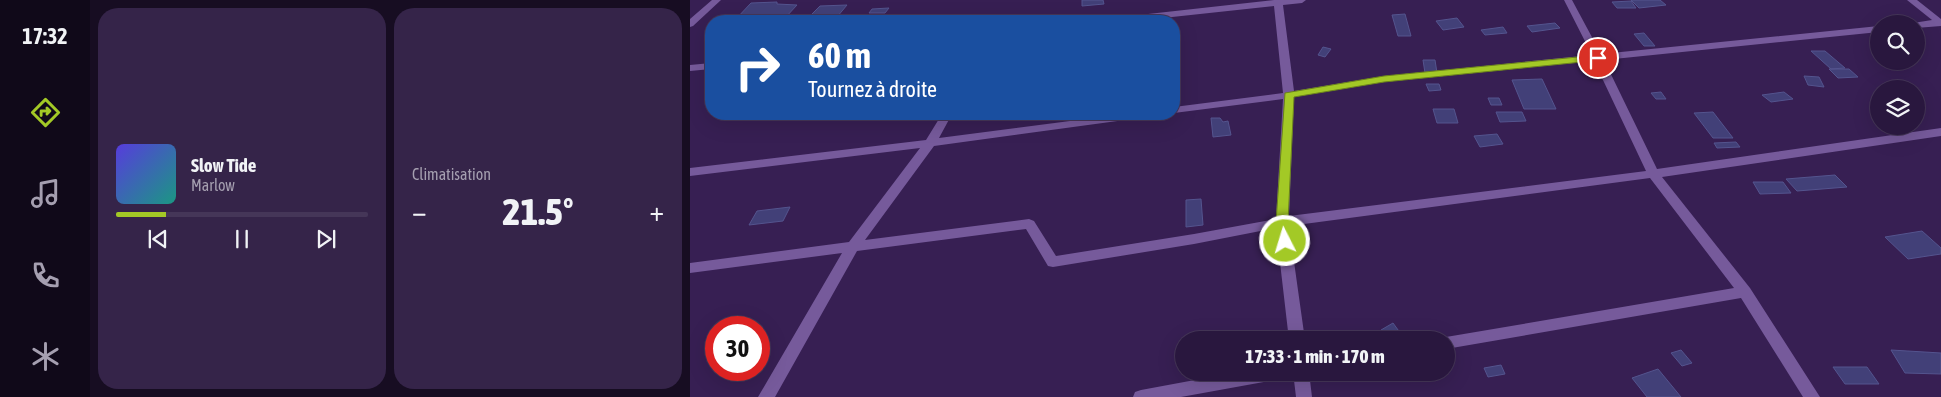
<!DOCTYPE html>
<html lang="fr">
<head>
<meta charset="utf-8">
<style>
	:root { --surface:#29173e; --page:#352449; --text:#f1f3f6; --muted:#a59fb0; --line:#453658; --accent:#a3c926 }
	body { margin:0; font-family:"Asap Condensed",sans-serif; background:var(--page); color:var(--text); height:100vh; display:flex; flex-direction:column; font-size:19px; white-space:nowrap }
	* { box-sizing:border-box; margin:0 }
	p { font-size:16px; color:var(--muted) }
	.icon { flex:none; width:28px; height:28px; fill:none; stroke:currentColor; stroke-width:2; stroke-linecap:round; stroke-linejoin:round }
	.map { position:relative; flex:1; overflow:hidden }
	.sheet { display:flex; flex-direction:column; gap:8px; padding:8px; background:#170d22; width:600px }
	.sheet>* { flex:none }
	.guide { position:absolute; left:15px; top:15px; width:475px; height:105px; border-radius:20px; box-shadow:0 5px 20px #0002,0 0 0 1px var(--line); background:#1a4fa0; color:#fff; overflow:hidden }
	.controls { position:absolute; left:1180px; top:15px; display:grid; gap:10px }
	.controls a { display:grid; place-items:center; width:55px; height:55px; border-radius:50%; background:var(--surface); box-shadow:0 5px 20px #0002,0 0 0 1px var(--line); font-size:25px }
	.speed { position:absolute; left:15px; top:316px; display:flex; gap:10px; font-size:25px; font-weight:700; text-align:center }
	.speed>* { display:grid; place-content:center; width:65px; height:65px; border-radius:50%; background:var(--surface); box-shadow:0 5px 20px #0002,0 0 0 1px var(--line); line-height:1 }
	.speed .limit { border:8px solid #d22; background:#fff; color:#111 }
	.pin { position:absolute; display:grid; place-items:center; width:42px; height:42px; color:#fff; margin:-21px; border:2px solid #fff; border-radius:50%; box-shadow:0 1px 5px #0007 }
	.me { position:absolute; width:55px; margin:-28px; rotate:355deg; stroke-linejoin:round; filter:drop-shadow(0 0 4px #0008) }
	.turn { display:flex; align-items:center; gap:18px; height:105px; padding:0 20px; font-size:22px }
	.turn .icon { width:65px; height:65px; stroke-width:2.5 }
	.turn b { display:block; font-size:35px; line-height:42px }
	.big { font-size:38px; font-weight:800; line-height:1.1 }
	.sheet .widget { flex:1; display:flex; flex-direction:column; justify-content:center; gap:8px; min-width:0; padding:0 18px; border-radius:20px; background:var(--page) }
	.song { display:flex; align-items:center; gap:15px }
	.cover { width:60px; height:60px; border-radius:8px; background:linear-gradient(135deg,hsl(250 70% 55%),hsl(170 70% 35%)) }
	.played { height:5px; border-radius:2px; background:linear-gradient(90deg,var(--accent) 20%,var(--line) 20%) }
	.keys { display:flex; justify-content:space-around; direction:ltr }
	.heat { display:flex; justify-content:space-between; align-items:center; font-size:28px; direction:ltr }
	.sheet .tiles { flex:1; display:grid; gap:8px; grid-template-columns:repeat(2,1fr) }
	.trip { position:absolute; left:485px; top:331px; width:280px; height:50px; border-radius:25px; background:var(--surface); box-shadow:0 5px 20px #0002,0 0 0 1px var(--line); font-weight:800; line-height:50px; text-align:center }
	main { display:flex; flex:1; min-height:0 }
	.tabs { display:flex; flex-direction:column; width:90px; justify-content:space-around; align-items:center; background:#100919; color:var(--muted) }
	.tabs .icon { width:35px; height:35px }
	.tabs .on { color:var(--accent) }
	.tabs b { font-size:22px; color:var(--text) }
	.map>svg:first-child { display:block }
	.building { fill:#424078; stroke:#54548e }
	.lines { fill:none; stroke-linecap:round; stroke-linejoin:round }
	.street { fill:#765a9b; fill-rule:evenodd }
	.route { fill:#a3c926; stroke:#6a8319 }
</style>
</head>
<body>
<main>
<nav class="tabs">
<b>17:32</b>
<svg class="icon on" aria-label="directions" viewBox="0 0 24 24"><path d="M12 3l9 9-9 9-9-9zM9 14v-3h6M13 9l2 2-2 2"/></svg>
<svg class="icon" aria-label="music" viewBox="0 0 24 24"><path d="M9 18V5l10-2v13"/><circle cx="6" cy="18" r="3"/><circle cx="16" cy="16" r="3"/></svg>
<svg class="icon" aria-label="phone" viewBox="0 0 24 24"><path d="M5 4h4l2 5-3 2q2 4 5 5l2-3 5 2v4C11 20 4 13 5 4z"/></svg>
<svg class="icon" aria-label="climate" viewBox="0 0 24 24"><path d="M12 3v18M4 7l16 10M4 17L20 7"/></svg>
</nav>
<section class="sheet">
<div class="tiles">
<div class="widget">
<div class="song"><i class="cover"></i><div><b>Slow Tide</b><p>Marlow</p></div></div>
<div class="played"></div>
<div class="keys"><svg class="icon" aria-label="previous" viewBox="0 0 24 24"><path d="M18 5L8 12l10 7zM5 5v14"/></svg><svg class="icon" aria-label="pause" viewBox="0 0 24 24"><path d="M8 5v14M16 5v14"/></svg><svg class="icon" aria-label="next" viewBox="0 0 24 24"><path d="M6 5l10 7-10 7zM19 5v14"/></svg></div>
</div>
<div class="widget"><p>Climatisation</p>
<div class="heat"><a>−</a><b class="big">21.5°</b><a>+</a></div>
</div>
</div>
</section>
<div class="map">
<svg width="1251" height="397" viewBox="0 0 1251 397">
	<rect width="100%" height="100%" fill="#371f53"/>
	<!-- building -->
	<path class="building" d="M392,0H413L414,4L392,6Z
		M941,0H970L976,5L949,8Z
		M941,1L946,8H927L922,2Z
		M87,2V4L107,5L95,18L45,20L61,3Z
		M157,5L147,17L118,18L130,6Z
		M199,8L195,13H179L182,9Z
		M715,14L721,36H708L702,15Z
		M767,18L774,27L753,30L746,21Z
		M865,23L870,28L842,32L837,26Z
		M813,27L817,33L795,35L791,30Z
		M954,33L965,46H954L944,34Z
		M633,47L641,49L635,57L628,55Z
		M1121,51H1135L1155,68L1141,69Z
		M733,60H745L747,73H735Z
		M1139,69H1159L1168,77L1148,78Z
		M1114,76L1129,77L1134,87L1118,85Z
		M852,79L866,109H834L822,80Z
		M736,84H749L751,90L739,91Z
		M971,92L976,99H966L961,93Z
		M1094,92L1103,99L1081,102L1072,95Z
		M798,98H809L812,105H801Z
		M743,109H764L768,123H747Z
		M806,112H832L836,121L810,122Z
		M1023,112L1043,138H1023L1004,113Z
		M521,118H530L533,122L538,121L541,135L523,137Z
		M807,134L813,144L790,147L784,136Z
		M1046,142L1050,147L1027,148L1024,143Z
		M1145,175L1157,187L1107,191L1096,179Z
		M1063,182H1093L1101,193L1070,194Z
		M511,199L513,225L496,227V200Z
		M100,207L93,221L59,225L67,211Z
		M1232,231L1251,248V254L1218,259L1195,237Z
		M703,323L711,334L699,340L691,330Z
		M991,350L1002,363L992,366L981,353Z
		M1201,350L1251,353V374L1215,373Z
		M811,365L815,374L798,377L794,368Z
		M1143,367H1177L1189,384H1155Z
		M968,369L991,397H957L942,378Z"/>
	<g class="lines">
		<!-- street -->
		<path class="street" d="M22,0H31L3,26L0,27V19Z
			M584,0H616L612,3L593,5L604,91L694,76L902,55L874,0H882L911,54L1189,26V32L914,60L967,169L1251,128V136L972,177L1060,288L1130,397H1113L1051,298L756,349V340H750L756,337L1044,288L960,178L599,226L615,340H599L586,228L504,244L363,267L358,266L336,229L167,251L85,397H68L152,253L0,273V263L159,242L230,148L0,176V168L236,140L252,114H262L249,138L434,114H462L457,117L244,146L175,240L339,219L344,221L366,256L504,234L586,219L593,99L484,113V107L593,93L584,6L445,21H417L422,18ZM904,61L956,171L599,216L604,97L694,82Z
			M1217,0H1227L1251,19V26L1226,28V24L1223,23L1242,20Z
			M21,63V69L0,71V65Z
			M548,372H598L596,377L590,379L491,397H443L445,392L451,390Z
			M603,372H619L622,397H606Z"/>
	</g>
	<!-- route -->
	<path class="route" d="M908,55L912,56V60L694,82L604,97L598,222L601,241L595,246L590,245L586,222L595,93L694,76Z"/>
</svg>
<div class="controls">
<a><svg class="icon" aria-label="search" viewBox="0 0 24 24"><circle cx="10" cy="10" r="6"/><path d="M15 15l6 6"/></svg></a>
<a><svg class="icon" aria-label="layers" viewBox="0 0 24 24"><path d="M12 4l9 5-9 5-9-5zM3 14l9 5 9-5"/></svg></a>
</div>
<div class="speed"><div class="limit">30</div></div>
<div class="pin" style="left:908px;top:58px;background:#d93025"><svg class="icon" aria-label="arrive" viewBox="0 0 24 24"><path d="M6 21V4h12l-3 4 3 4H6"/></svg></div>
<svg class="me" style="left:595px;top:241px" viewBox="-20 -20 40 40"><circle r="17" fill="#a3c926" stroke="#fff" stroke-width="3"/><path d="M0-11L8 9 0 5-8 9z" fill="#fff"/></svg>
<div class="trip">17:33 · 1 min · 170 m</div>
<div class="guide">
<div class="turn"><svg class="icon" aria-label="right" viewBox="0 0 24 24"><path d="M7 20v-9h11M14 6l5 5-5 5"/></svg><div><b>60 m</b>Tournez à droite</div></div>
</div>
</div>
</main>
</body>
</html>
